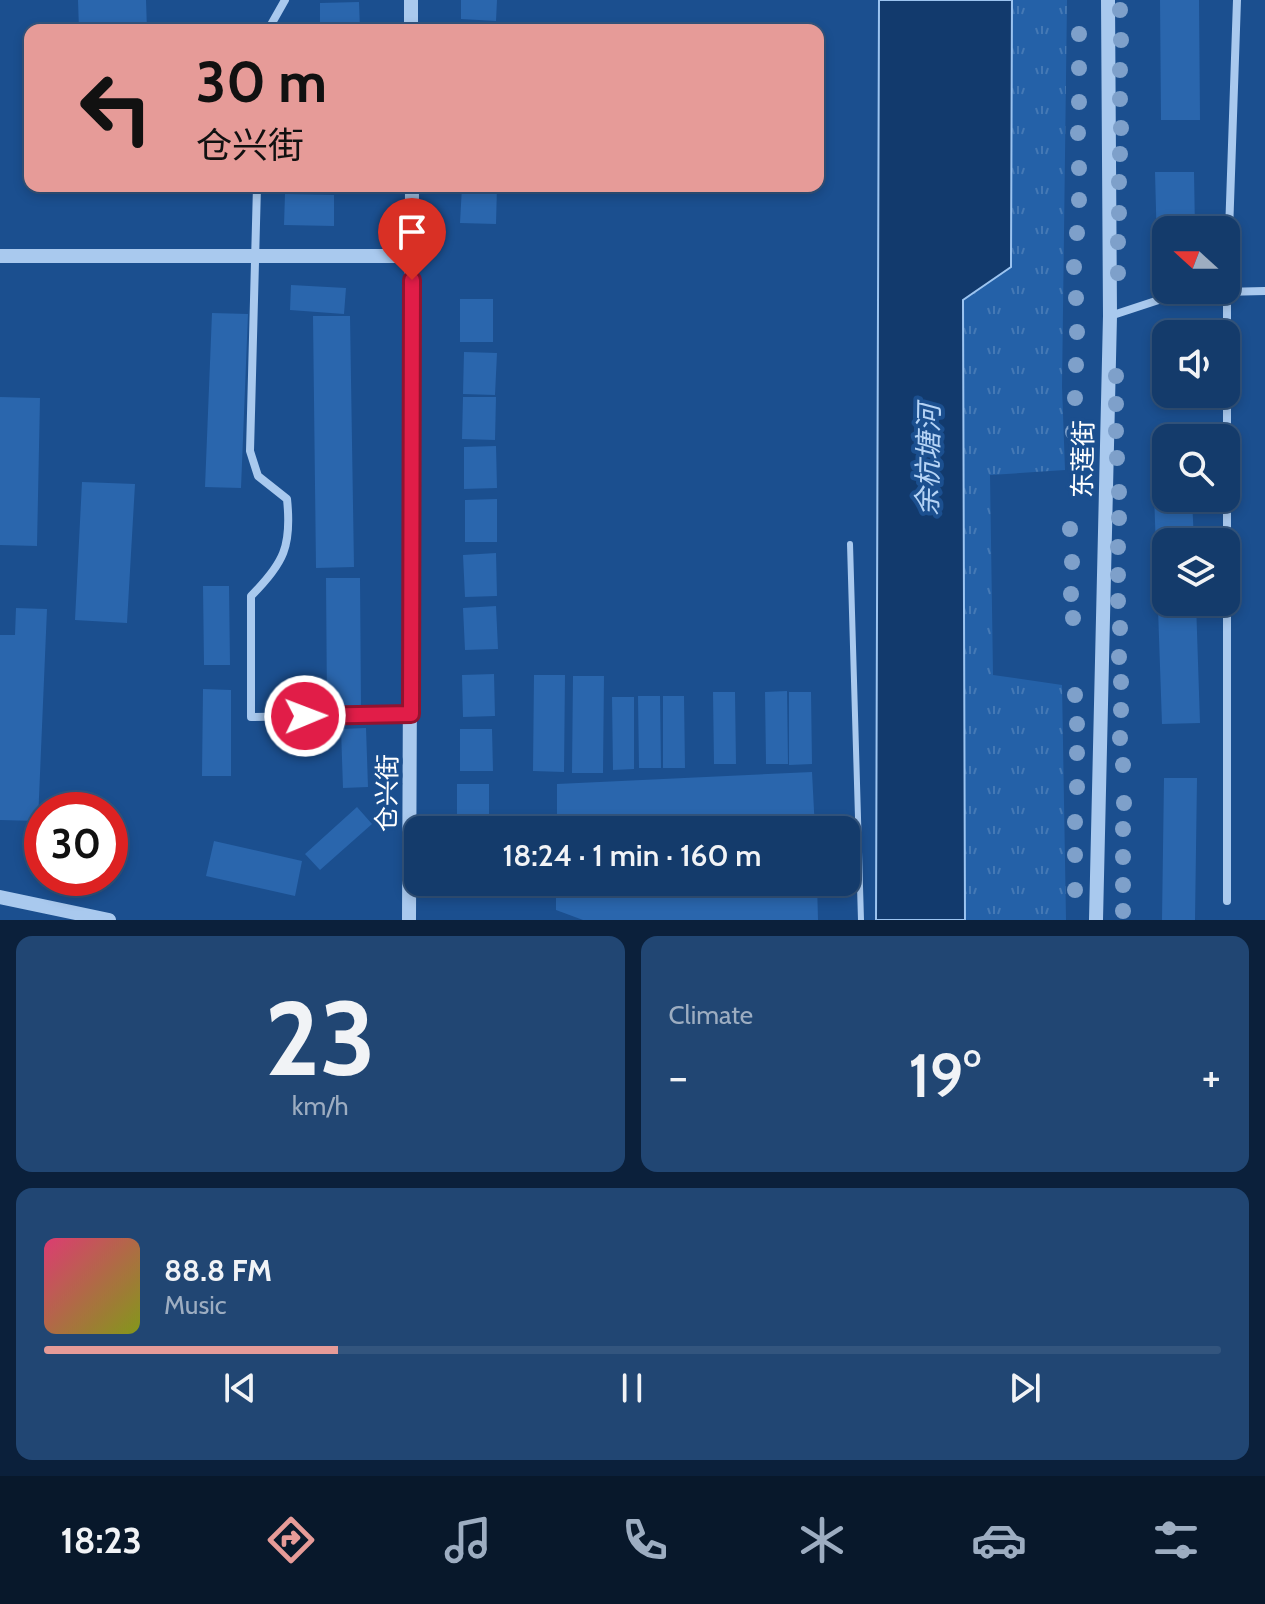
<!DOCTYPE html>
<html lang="en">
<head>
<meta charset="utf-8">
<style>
	:root { --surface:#143b6b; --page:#214673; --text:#f1f3f6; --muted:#9dadc1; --line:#33557e; --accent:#e69b98 }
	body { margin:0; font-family:Cabin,"Noto Sans SC",sans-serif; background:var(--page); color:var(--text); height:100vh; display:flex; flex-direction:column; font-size:30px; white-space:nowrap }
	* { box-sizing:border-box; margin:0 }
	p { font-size:26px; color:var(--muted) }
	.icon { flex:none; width:44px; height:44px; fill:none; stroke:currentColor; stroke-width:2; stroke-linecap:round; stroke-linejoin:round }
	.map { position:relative; height:920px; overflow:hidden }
	.panel { display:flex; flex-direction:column; gap:16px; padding:16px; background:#0b203b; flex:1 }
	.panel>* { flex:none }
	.guide { position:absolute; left:24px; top:24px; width:800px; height:168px; border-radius:16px; box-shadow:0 4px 12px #0003,0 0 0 2px var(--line); background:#e69b98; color:#111; overflow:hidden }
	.needle { width:52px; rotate:291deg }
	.buttons { position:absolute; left:1152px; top:216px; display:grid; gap:16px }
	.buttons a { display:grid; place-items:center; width:88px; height:88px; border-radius:16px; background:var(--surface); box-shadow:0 4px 12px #0003,0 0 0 2px var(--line); font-size:40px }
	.speed { position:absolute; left:24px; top:792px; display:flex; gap:16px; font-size:40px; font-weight:700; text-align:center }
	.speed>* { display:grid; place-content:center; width:104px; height:104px; border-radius:50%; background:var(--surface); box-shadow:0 4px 12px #0003,0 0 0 2px var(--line); line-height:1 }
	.speed .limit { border:12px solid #d22; background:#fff; color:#111 }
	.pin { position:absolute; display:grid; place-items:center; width:68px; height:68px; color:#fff; margin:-82px -34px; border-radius:50% 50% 50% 0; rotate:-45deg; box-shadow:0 0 8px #0007 }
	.pin .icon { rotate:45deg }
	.me { position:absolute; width:88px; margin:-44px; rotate:89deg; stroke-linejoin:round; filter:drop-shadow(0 0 6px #0008) }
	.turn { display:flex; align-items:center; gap:28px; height:168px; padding:0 40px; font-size:36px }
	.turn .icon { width:104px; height:104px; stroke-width:2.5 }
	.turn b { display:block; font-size:56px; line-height:68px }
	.big { font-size:60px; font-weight:600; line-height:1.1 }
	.panel .tile { flex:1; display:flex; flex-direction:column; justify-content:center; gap:12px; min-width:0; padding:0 28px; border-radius:16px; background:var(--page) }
	.panel .dial { align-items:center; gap:0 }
	.dial b { font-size:104px; line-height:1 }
	.song { display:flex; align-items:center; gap:24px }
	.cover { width:96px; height:96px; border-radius:12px; background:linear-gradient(135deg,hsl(340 70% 55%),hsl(70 70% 35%)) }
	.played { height:8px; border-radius:4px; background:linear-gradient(90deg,var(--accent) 25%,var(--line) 25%) }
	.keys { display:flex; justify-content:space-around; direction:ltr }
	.heat { display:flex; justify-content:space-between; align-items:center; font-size:44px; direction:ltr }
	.panel .tiles { flex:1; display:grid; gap:16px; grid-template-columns:1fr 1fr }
	.tile:last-child { grid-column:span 2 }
	.trip { position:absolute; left:404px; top:816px; width:456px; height:80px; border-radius:16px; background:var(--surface); box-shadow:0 4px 12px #0003,0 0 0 2px var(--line); font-weight:600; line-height:80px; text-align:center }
	.dock { display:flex; height:128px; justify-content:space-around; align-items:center; background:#08182b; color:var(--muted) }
	.dock .icon { width:56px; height:56px }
	.dock .current { color:var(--accent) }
	.dock b { font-size:36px; color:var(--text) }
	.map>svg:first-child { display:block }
	.grass { fill:url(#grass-tufts) }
	.water { fill:#123a6d; stroke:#9cc4f0; stroke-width:2 }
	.building { fill:#2a66ad }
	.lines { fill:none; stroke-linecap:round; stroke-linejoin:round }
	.service { stroke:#a9c9ee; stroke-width:6 }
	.minor { stroke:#a9c9ee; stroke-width:8 }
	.tertiary { stroke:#a9c9ee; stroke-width:14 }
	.tree { fill:#7ea0ca }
	.route-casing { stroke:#92132f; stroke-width:20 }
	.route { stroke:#e11d48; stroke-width:14 }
	.labels { text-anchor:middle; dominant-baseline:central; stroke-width:8; stroke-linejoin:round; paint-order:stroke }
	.street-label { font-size:26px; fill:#fff; stroke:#1b4f8f }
	.water-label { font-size:28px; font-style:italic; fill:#b5d3f5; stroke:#1b4f8f }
</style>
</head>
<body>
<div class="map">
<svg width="1265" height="920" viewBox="0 0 1265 920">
	<defs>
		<pattern id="grass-tufts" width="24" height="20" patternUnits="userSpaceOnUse" patternTransform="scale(2)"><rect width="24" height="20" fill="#2461a8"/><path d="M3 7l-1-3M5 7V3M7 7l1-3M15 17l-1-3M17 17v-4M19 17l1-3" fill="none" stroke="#4579b5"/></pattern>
	</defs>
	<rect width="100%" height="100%" fill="#1b4f8f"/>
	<!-- grass -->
	<path class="grass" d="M1012,0H1067L1062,387L1065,470L990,475L993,675L1062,685L1066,920H965L963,299L1011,267Z"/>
	<!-- water -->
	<path class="water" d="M879,0H1012L1011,267L963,300L965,920H876Z"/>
	<!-- building -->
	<path class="building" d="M78,0H146L147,30H79Z
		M461,0H497L496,21L461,19Z
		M1160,0H1199L1200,120H1161Z
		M359,2L360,30H320V3Z
		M1155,172H1194L1195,230H1166V247H1157Z
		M211,186H250V190L211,191Z
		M462,186H497L496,224L460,223Z
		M285,194L334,195V226L284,225Z
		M291,285L346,288L344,314L290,310Z
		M460,299H493V342H460Z
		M212,313L248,314L241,488L205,487Z
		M313,316H350L354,567L316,568Z
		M1157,334H1166V394H1189V404H1157Z
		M464,352L497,353L495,395L463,394Z
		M0,397L40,398L37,546L0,545Z
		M463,397H496L495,440L462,439Z
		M496,446L497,488L464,489V447Z
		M1166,463V498H1192L1194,542H1166V602H1196L1200,723L1162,724L1153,464Z
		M82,482L135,484L127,623L75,620Z
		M497,499V542H465V500Z
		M496,553L497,596L465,597L463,555Z
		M326,578H360L361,707H327Z
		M203,586H229L230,665H204Z
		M496,606L498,649L465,650L463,608Z
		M16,608L47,609L38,821L0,820V635H15Z
		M494,674L495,716L463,717L462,675Z
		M534,675H565L564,772L533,771Z
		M573,676H604L603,773H572Z
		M203,689L231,690V776H202Z
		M787,691L788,764H766L765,692Z
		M713,692H735L736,764H714Z
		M789,692H811L812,764L789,765Z
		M638,696H660L661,768H639Z
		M663,696H684L685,768H663Z
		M612,697H634V769L613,770Z
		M366,728L368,787L343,788L341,729Z
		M460,729H492L493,771H460Z
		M812,772L815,830H557V784Z
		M1164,778H1197L1195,920H1162Z
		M457,784H489V826L457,827Z
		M357,807L372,824L320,870L305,854Z
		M214,841L302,861L295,896L206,876Z
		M556,882H817L818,920H583L556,910Z"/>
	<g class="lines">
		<!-- service -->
		<path class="service" d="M850,544L861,920"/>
		<!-- minor -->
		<path class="minor" d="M268,30L285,0
			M257,186L250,451L258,476L287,499C292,546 284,563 251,596V717L411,714
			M1110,316L1180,293L1265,291
			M1227,901V290L1237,0"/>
		<!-- tertiary -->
		<path class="tertiary" d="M411,0V30
			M0,256H412
			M0,897L109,920
			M409,920L412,186
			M1096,920L1110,316L1108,0"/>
	</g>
	<!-- trees -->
	<g class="tree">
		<circle cx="1120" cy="10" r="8"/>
		<circle cx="1079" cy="34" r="8"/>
		<circle cx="1121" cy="40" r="8"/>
		<circle cx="1079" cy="68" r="8"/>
		<circle cx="1120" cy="70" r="8"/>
		<circle cx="1120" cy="99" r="8"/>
		<circle cx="1079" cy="102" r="8"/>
		<circle cx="1121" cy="128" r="8"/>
		<circle cx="1078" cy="133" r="8"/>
		<circle cx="1120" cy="154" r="8"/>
		<circle cx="1079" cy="168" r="8"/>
		<circle cx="1119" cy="182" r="8"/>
		<circle cx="1079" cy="200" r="8"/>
		<circle cx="1119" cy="213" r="8"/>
		<circle cx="1077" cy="233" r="8"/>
		<circle cx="1118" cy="242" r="8"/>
		<circle cx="1074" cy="267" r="8"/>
		<circle cx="1118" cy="273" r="8"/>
		<circle cx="1076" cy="298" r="8"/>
		<circle cx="1077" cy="332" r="8"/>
		<circle cx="1076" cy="365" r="8"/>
		<circle cx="1116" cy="376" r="8"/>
		<circle cx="1075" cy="398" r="8"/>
		<circle cx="1116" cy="404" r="8"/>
		<circle cx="1116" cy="431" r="8"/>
		<circle cx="1073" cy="432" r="8"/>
		<circle cx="1117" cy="458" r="8"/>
		<circle cx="1119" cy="492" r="8"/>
		<circle cx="1119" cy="518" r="8"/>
		<circle cx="1070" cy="529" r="8"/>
		<circle cx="1118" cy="547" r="8"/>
		<circle cx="1072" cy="562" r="8"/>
		<circle cx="1118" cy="575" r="8"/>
		<circle cx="1071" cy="594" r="8"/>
		<circle cx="1118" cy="601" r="8"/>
		<circle cx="1073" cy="618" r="8"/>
		<circle cx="1120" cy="628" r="8"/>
		<circle cx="1119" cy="657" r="8"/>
		<circle cx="1121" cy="682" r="8"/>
		<circle cx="1075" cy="695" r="8"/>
		<circle cx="1121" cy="710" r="8"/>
		<circle cx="1077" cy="724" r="8"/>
		<circle cx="1120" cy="738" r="8"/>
		<circle cx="1077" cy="753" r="8"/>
		<circle cx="1123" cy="765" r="8"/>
		<circle cx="1077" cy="787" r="8"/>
		<circle cx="1124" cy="803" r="8"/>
		<circle cx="1075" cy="822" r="8"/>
		<circle cx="1123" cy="829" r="8"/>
		<circle cx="1075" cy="855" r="8"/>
		<circle cx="1123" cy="857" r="8"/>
		<circle cx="1123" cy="885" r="8"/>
		<circle cx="1075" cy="890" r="8"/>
		<circle cx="1123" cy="911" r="8"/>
	</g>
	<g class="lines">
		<defs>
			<path id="route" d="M305,716L411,714L412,280"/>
		</defs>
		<!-- route casing -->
		<use href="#route" class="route-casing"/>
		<!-- route -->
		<use href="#route" class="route"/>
	</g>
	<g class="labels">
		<!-- street labels -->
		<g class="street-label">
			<text transform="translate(1083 459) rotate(-89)">东莲街</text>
			<text transform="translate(387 793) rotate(-89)">仓兴街</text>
		</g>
		<!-- water labels -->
		<g class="water-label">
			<text transform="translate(928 460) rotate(-89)">余杭塘河</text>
		</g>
	</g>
</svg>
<div class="buttons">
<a><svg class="needle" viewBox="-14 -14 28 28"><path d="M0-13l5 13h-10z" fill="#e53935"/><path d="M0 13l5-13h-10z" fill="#9dadc1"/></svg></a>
<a><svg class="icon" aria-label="sound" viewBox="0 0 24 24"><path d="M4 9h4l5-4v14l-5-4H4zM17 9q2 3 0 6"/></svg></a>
<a><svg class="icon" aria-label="search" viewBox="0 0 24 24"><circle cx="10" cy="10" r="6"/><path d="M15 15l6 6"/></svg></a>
<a><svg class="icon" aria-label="layers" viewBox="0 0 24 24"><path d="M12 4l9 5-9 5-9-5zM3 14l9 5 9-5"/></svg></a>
</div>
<div class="speed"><div class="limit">30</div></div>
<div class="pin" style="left:412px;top:280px;background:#d93025"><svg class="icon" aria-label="arrive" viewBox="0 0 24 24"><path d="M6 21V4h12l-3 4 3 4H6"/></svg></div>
<svg class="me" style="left:305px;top:716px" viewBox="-20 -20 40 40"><circle r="17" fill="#e11d48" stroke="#fff" stroke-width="3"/><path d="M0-11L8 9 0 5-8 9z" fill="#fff"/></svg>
<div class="trip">18:24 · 1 min · 160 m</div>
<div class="guide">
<div class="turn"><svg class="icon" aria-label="left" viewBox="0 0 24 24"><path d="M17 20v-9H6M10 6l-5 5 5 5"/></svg><div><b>30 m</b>仓兴街</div></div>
</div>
</div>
<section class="panel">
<div class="tiles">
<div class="tile dial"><b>23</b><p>km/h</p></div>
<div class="tile"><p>Climate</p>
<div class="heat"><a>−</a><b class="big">19°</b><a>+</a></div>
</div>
<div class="tile">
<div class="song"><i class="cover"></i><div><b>88.8 FM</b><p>Music</p></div></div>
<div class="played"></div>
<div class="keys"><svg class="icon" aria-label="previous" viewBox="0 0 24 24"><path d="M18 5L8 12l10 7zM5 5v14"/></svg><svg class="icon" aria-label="pause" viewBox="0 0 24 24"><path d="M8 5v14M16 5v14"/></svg><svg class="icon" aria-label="next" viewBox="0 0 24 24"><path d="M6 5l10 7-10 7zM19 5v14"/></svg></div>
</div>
</div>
</section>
<nav class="dock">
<b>18:23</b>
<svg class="icon current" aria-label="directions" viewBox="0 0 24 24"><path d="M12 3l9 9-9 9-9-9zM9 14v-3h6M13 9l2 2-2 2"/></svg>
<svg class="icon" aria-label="music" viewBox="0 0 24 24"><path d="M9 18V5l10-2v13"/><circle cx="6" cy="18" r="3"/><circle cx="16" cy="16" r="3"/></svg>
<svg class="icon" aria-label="phone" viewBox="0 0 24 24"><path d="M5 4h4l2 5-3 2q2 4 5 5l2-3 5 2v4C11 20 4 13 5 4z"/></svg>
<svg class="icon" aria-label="climate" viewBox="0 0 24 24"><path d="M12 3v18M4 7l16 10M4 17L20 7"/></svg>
<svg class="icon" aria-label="car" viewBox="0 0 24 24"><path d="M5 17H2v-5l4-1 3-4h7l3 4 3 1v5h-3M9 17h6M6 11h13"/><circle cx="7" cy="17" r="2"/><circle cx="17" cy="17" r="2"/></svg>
<svg class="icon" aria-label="filters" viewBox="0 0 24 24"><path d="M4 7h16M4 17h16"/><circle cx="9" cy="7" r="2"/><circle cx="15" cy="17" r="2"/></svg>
</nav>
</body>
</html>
